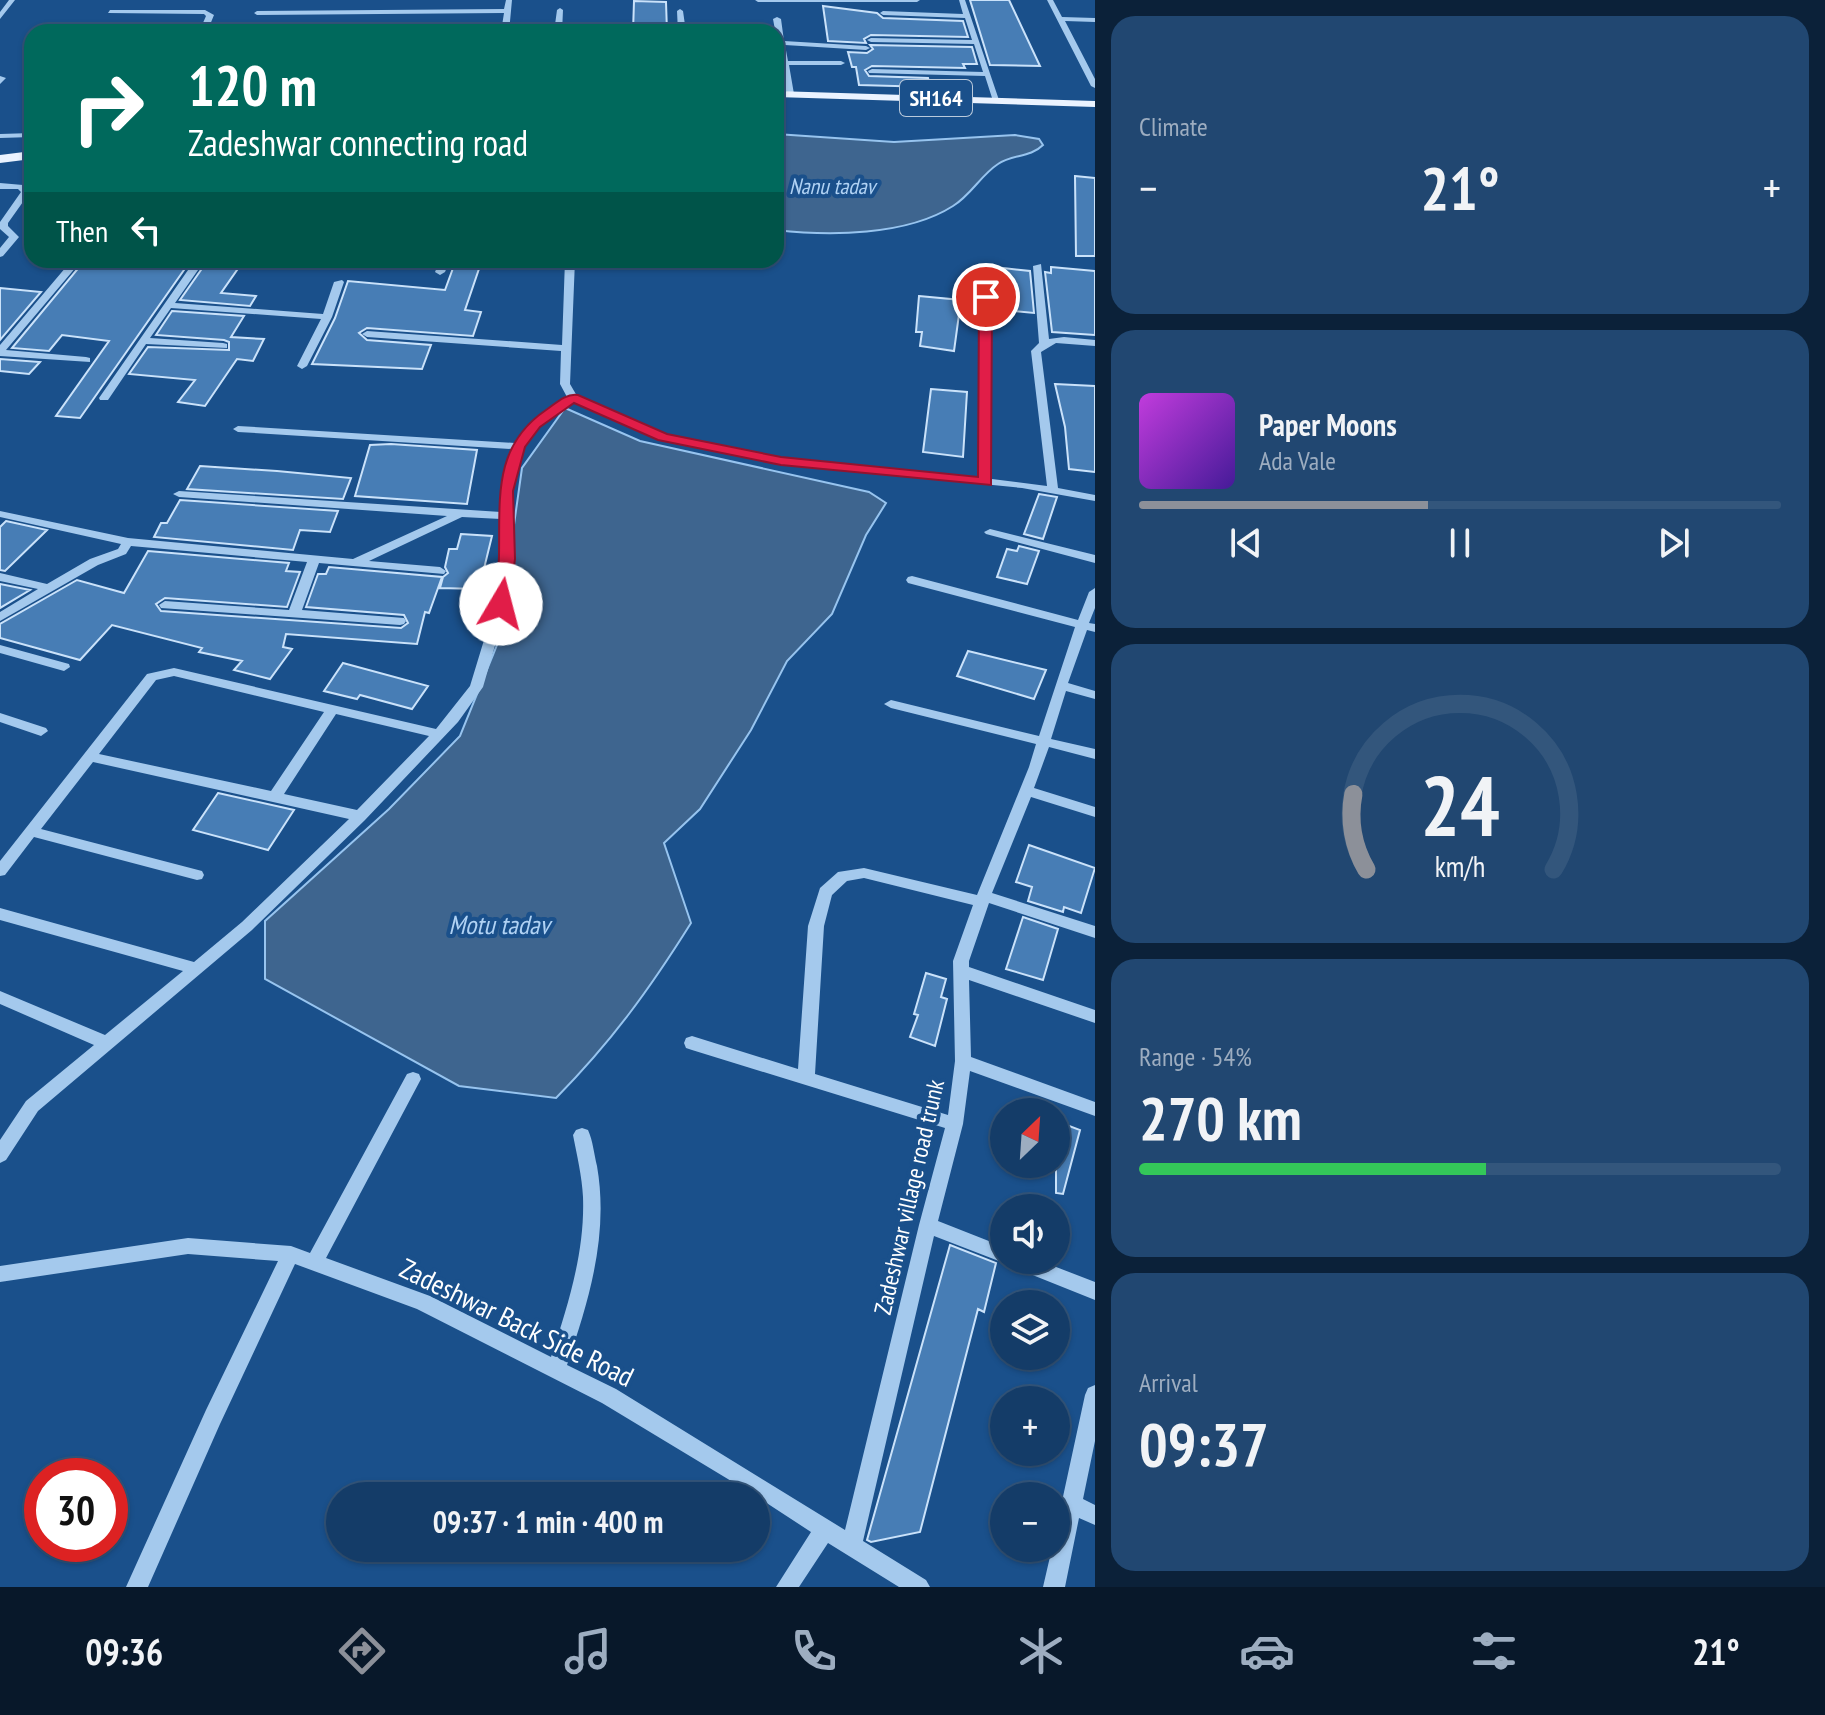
<!DOCTYPE html>
<html lang="en">
<head>
<meta charset="utf-8">
<style>
	:root { --surface:#143c68; --page:#214771; --text:#f1f3f6; --muted:#9dadc0; --line:#33567c; --accent:#8c9099 }
	body { margin:0; font-family:"PT Sans Narrow",sans-serif; background:var(--page); color:var(--text); height:100vh; display:flex; flex-direction:column; font-size:30px; white-space:nowrap }
	* { box-sizing:border-box; margin:0 }
	p { font-size:26px; color:var(--muted) }
	.icon { flex:none; width:44px; height:44px; fill:none; stroke:currentColor; stroke-width:2; stroke-linecap:round; stroke-linejoin:round }
	.map { position:relative; flex:1; overflow:hidden }
	.details { display:flex; flex-direction:column; gap:16px; padding:16px; background:#0b2139; width:730px }
	.details>* { flex:none }
	.top-card { position:absolute; left:24px; top:24px; width:760px; height:244px; border-radius:24px; box-shadow:0 2px 6px #0004,0 0 0 2px var(--line); background:#00695c; color:#fff; overflow:hidden }
	.needle { width:52px; rotate:25deg }
	.buttons { position:absolute; left:990px; top:1098px; display:grid; gap:16px }
	.buttons a { display:grid; place-items:center; width:80px; height:80px; border-radius:50%; background:var(--surface); box-shadow:0 2px 6px #0004,0 0 0 2px var(--line); font-size:40px }
	.speed { position:absolute; left:24px; top:1458px; display:flex; gap:16px; font-size:40px; font-weight:700; text-align:center }
	.speed>* { display:grid; place-content:center; width:104px; height:104px; border-radius:50%; background:var(--surface); box-shadow:0 2px 6px #0004,0 0 0 2px var(--line); line-height:1 }
	.speed .limit { border:12px solid #d22; background:#fff; color:#111 }
	.pin { position:absolute; display:grid; place-items:center; width:68px; height:68px; color:#fff; margin:-34px; border:4px solid #fff; border-radius:50%; box-shadow:0 2px 8px #0007 }
	.me { position:absolute; width:88px; margin:-44px; rotate:8deg; stroke-linejoin:round; filter:drop-shadow(0 0 6px #0008) }
	.turn { display:flex; align-items:center; gap:28px; height:168px; padding:0 32px; font-size:36px }
	.turn .icon { width:104px; height:104px; stroke-width:2.5 }
	.turn b { display:block; font-size:56px; line-height:68px }
	.then { display:flex; align-items:center; height:76px; padding:0 32px; background:#0003; gap:16px; font-size:30px }
	.big { font-size:60px; font-weight:800; line-height:1.1 }
	.details .widget { flex:1; display:flex; flex-direction:column; justify-content:center; gap:12px; min-width:0; padding:0 28px; border-radius:24px; background:var(--page) }
	.details .dial { align-items:center; gap:0 }
	.dial svg { height:208px; overflow:visible; fill:none; stroke:var(--line); stroke-width:7; stroke-linecap:round; text-anchor:middle }
	.dial text { fill:var(--text); stroke:none }
	.song { display:flex; align-items:center; gap:24px }
	.cover { width:96px; height:96px; border-radius:12px; background:linear-gradient(135deg,hsl(290 70% 55%),hsl(260 70% 35%)) }
	.played { height:8px; border-radius:4px; background:linear-gradient(90deg,var(--accent) 45%,var(--line) 45%) }
	.keys { display:flex; justify-content:space-around; direction:ltr }
	.heat { display:flex; justify-content:space-between; align-items:center; font-size:44px; direction:ltr }
	.charge { height:12px; border-radius:6px; background:linear-gradient(90deg,#34c759 54%,var(--line) 0) }
	.trip { position:absolute; left:326px; top:1482px; width:444px; height:80px; border-radius:40px; background:var(--surface); box-shadow:0 2px 6px #0004,0 0 0 2px var(--line); font-weight:800; line-height:80px; text-align:center }
	.dock { display:flex; height:128px; justify-content:space-around; align-items:center; background:#08182a; color:var(--muted) }
	.dock .icon { width:56px; height:56px }
	.dock .on { color:var(--accent) }
	.dock b { font-size:36px; color:var(--text) }
	main { display:flex; flex:1; min-height:0 }
	.map>svg:first-child { display:block }
	.water { fill:#3e658f; stroke:#97c4ef; stroke-width:2 }
	.building { fill:#477db5; stroke:#cae2fa; stroke-width:2 }
	.lines { fill:none; stroke-linecap:round; stroke-linejoin:round }
	.minor { fill:#a4c9ed; fill-rule:evenodd }
	.major { fill:#ebf3ff; fill-rule:evenodd }
	.route { fill:#e11d48; stroke:#92132f; stroke-width:2 }
	.labels { text-anchor:middle; dominant-baseline:central; stroke-width:8; stroke-linejoin:round; paint-order:stroke }
	.shield { fill:#1a508b; stroke:#bacadc; stroke-width:2 }
	.shield-label { font-size:22px; font-weight:bold; fill:#fff }
	.far-water-label { font-size:22px; font-style:italic; fill:#b0d2f4; stroke:#1a508b }
	.street-label { font-size:24px; fill:#fff; stroke:#1a508b }
	.water-label { font-size:26px; font-style:italic; fill:#b0d2f4; stroke:#1a508b }
	.near-street-label { font-size:28px; fill:#fff; stroke:#1a508b }
</style>
</head>
<body>
<main>
<div class="map">
<svg width="1095" height="1587" viewBox="0 0 1095 1587">
	<rect width="100%" height="100%" fill="#1a508b"/>
	<!-- water -->
	<path class="water" d="M776,134L894,142L1015,135L1039,139L1043,145C1030,158 1012,154 998,164C981,175 971,195 953,206C906,236 829,236 776,230Z
		M565,408L640,441L869,492L886,503L866,535L832,614L787,661L751,730L700,809L664,843L691,923C649,990 612,1041 556,1098L459,1086L265,979V921L389,809L460,736L497,645L522,468Z"/>
	<!-- building -->
	<path class="building" d="M970,0H1009L1040,66L990,65Z
		M634,1L666,2L667,32H633Z
		M823,6L877,13L883,18L963,21L968,37L871,35L864,39L866,43L828,41Z
		M870,45L972,47L977,64H963L965,68L872,66L865,70L869,76L928,78L930,87L859,85L856,67H852L848,52L867,53L873,49Z
		M1075,176L1095,178V256H1076Z
		M85,260H191L80,418L56,416L109,341L62,335L49,351L12,348Z
		M208,260H244L221,293L256,296L250,306L180,300Z
		M456,260H482L465,310L481,312L473,336L367,328L359,333L367,340L431,345L422,369L312,364L335,318L348,281L445,290Z
		M986,266L1030,271L1034,313L992,309V295L986,293Z
		M1051,267L1095,271V335L1052,332L1045,272L1051,273Z
		M0,288L41,292L0,340Z
		M919,296L961,300L954,351L920,346L922,332H916Z
		M172,311L244,316L231,337L264,339L253,361L237,359L205,406L178,402L195,380L129,374L148,347L229,350V342L224,340L156,335Z
		M0,359L40,362L29,374L0,371Z
		M1055,384L1095,386V472L1069,469L1065,427Z
		M931,389L967,392L963,457L923,452Z
		M391,444L477,450L467,504L355,496L370,445Z
		M200,466L277,471L351,478L343,499L187,489Z
		M1039,494L1057,497L1043,539L1024,534Z
		M180,500L338,511L330,532L300,530L293,550L154,537L161,523H167Z
		M6,521L47,530L5,571L0,570V527Z
		M461,534L492,536L479,589L440,588L443,577L448,573L445,567L449,549H457Z
		M1019,546L1039,551L1027,584L997,577L1007,549L1017,551Z
		M148,551L289,563L286,571L300,572L287,607L165,598L156,604L161,611L401,628L408,623L404,615L306,607L318,574H326L329,567L442,577L429,613L425,612L417,644L286,634L283,647L292,649L270,679L234,670L242,661L199,652L202,648L112,625L80,660L0,638V624L77,580L124,593Z
		M0,584L30,590L0,608Z
		M968,651L1046,670L1034,699L957,676Z
		M343,663L428,686L412,709L360,695L357,699L324,691Z
		M218,793L294,810L268,850L193,830Z
		M1029,845L1095,868L1081,913L1064,907L1063,912L1028,901L1032,887L1016,882Z
		M1023,917L1058,929L1043,980L1006,969Z
		M926,973L946,979L941,997L947,999L935,1046L910,1037L918,1015L914,1014Z
		M1056,1121L1080,1130L1063,1194L1056,1193Z
		M950,1245L996,1263L984,1312L978,1309L920,1532L871,1542L867,1540Z"/>
	<g class="lines">
		<!-- minor -->
		<path class="minor" d="M9,0H15L0,19V12Z
			M506,0H512L509,32H501L504,13L257,15L254,13L257,11L504,9Z
			M755,0H920L917,2H758Z
			M959,0H965L1000,103L993,101L985,76L869,73L868,71L872,69L983,72L974,44L871,42L867,40L871,38L972,40L965,18L883,15L880,13L883,11L963,14Z
			M1047,0H1053L1062,17L1095,18V22L1065,21L1095,79V88L1091,86Z
			M560,8L563,10L562,32H554L557,10Z
			M680,9L683,11L686,32H678L677,11Z
			M110,10H205L214,15L207,32H199L206,16L204,14L108,13Z
			M777,17L781,19L784,41L866,46L870,48L866,50L785,45L788,61H841L845,63L841,65H789L794,94L787,96L773,19Z
			M0,76L6,78L0,84Z
			M32,133V137L0,138V134Z
			M0,183L23,185L30,192L8,223V226L19,237L3,256L0,257V248L9,237L0,229V222L21,192L18,189H0Z
			M72,260H82L6,350L86,357L90,358V362L0,356V345Z
			M195,260H205L175,303L323,314L334,282L342,280L344,282L332,317L307,366L302,369L297,366L321,319L171,308L150,338L223,343L227,344V348L146,344L108,400H100L99,398Z
			M440,260H450L445,272L440,275L435,272Z
			M565,260H575L570,384L577,396L666,434L781,458L980,478L981,297L989,295L992,479L1047,486L1031,351L1039,343L1033,266L1041,264L1049,339L1064,337L1095,340V346L1056,343L1041,352L1058,488L1095,495V501L1022,488L781,464L659,439L574,402L539,426L523,446L512,491L513,559L507,604L483,687L458,722L365,820L252,930L38,1111L6,1160L0,1163V1140L26,1101L94,1045L0,1004V991L105,1035L183,971L0,920V908L194,962L242,922L349,819L93,762L41,829L202,871L204,875L202,879L197,880L34,837L5,875L0,876V861L147,674L174,668L436,729L470,686L495,604L501,559V519L462,517L369,561L440,567L446,571L444,574L319,563L302,610L404,618L406,621L404,624L400,625L161,608L159,605L165,601L289,610L307,562L131,546L126,554L98,565L0,621V612L38,589L0,581V573L47,584L90,559L118,549L121,544L0,517V511L128,538L353,559L447,516L179,497L173,494L179,491L501,512L500,491L512,449L238,432L233,429L238,426L515,443L531,422L567,397L560,384L561,351L367,337L362,334L367,331L562,345ZM174,676L324,712L271,791L99,754L156,680ZM336,714L429,736L357,810L284,794Z
			M990,529L1095,555V563L986,534L984,532Z
			M912,576L1078,620L1089,592L1095,588V608L1089,623L1095,624V632L1087,630L1068,683L1095,691V699L1066,691L1051,739L1095,749V759L1049,747L1034,788L1095,807V817L1031,797L992,893L1095,926V938L989,903L969,961V967L1095,1010V1023L969,980L971,1057L1095,1102V1116L970,1071L963,1124L938,1221L1004,1247V1260H1038L1095,1282V1300L1010,1266L1008,1262L1004,1263L934,1236L863,1541L926,1580L930,1587H899L828,1543L799,1587H776L811,1532L756,1496L602,1403L417,1309L295,1264L220,1424L148,1587H126L206,1410L278,1261L188,1254L0,1282V1266L188,1238L291,1246L310,1253L407,1074L413,1072L419,1074L421,1079L326,1258L430,1296L551,1357C568,1305 585,1252 583,1197C582,1176 577,1156 573,1135L576,1130L582,1128L588,1130C593,1141 594,1154 597,1166C609,1235 589,1300 567,1365L616,1389L845,1530L919,1225L945,1128L692,1050L686,1048L684,1043L686,1038L692,1036L798,1069L808,926L820,888L838,872L864,868L977,895L1029,767L1036,744L891,708L884,704L891,700L1039,736L1075,627L908,583L906,580L908,577ZM864,878L973,905L953,961L955,1061L948,1115L815,1074L824,926L832,895L847,881Z
			M0,645L69,664L70,667L64,671L0,653Z
			M0,713L46,728L48,731L41,736L0,722Z
			M1095,1385V1441L1083,1499L1095,1505V1525L1079,1518L1065,1587H1043L1052,1548H1056V1529L1085,1395L1088,1388Z"/>
		<!-- major -->
		<path class="major" d="M776,91L1095,101V107L776,97Z
			M32,151V159L0,163V155Z"/>
	</g>
	<!-- route -->
	<path class="route" d="M986,293L992,297L991,485L781,465L658,440L574,403L540,427L525,447L513,491L515,559L509,604L501,609L493,604C495,587 499,571 499,555C500,498 493,446 546,410C556,403 566,393 578,395L667,434L781,457L978,477L979,297Z"/>
	<g class="labels">
		<!-- shield labels -->
		<rect class="shield" x="900" y="80" width="72" height="36" rx="6"/>
		<g class="shield-label">
			<text x="936" y="98">SH164</text>
		</g>
		<!-- far-water labels -->
		<g class="far-water-label">
			<text x="832" y="186">Nanu tadav</text>
		</g>
		<!-- street labels -->
		<g class="street-label">
			<text transform="translate(909 1197) rotate(-77)">Zadeshwar village road trunk</text>
		</g>
		<!-- water labels -->
		<g class="water-label">
			<text x="499" y="924">Motu tadav</text>
		</g>
		<!-- near-street labels -->
		<g class="near-street-label">
			<text transform="translate(517 1322) rotate(26)">Zadeshwar Back Side Road</text>
		</g>
	</g>
</svg>
<div class="buttons">
<a><svg class="needle" viewBox="-14 -14 28 28"><path d="M0-13l5 13h-10z" fill="#e53935"/><path d="M0 13l5-13h-10z" fill="#9dadc0"/></svg></a>
<a><svg class="icon" aria-label="sound" viewBox="0 0 24 24"><path d="M4 9h4l5-4v14l-5-4H4zM17 9q2 3 0 6"/></svg></a>
<a><svg class="icon" aria-label="layers" viewBox="0 0 24 24"><path d="M12 4l9 5-9 5-9-5zM3 14l9 5 9-5"/></svg></a>
<a>+</a>
<a>−</a>
</div>
<div class="speed"><div class="limit">30</div></div>
<div class="pin" style="left:986px;top:297px;background:#d93025"><svg class="icon" aria-label="arrive" viewBox="0 0 24 24"><path d="M6 21V4h12l-3 4 3 4H6"/></svg></div>
<svg class="me" style="left:501px;top:604px" viewBox="-20 -20 40 40"><circle r="19" fill="#fff"/><path d="M0-13L10 11 0 6-10 11z" fill="#e11d48"/></svg>
<div class="trip">09:37 · 1 min · 400 m</div>
<div class="top-card">
<div class="turn"><svg class="icon" aria-label="right" viewBox="0 0 24 24"><path d="M7 20v-9h11M14 6l5 5-5 5"/></svg><div><b>120 m</b>Zadeshwar connecting road</div></div>
<div class="then">Then<svg class="icon" aria-label="left" viewBox="0 0 24 24"><path d="M17 20v-9H6M10 6l-5 5 5 5"/></svg></div>
</div>
</div>
<section class="details">
<div class="widget"><p>Climate</p>
<div class="heat"><a>−</a><b class="big">21°</b><a>+</a></div>
</div>
<div class="widget">
<div class="song"><i class="cover"></i><div><b>Paper Moons</b><p>Ada Vale</p></div></div>
<div class="played"></div>
<div class="keys"><svg class="icon" aria-label="previous" viewBox="0 0 24 24"><path d="M18 5L8 12l10 7zM5 5v14"/></svg><svg class="icon" aria-label="pause" viewBox="0 0 24 24"><path d="M8 5v14M16 5v14"/></svg><svg class="icon" aria-label="next" viewBox="0 0 24 24"><path d="M6 5l10 7-10 7zM19 5v14"/></svg></div>
</div>
<div class="widget dial"><svg viewBox="0 0 100 80">
<path d="M14 69A42 42 0 1 1 86 69"/>
<path d="M14 69A42 42 0 0 1 9 40" stroke="#8c9099"/>
<text x="50" y="56" font-size="32" font-weight="700">24</text>
<text x="50" y="72" font-size="11">km/h</text>
</svg></div>
<div class="widget"><p>Range · 54%</p><b class="big">270 km</b><div class="charge"></div></div>
<div class="widget"><p>Arrival</p><b class="big">09:37</b></div>
</section>
</main>
<nav class="dock">
<b>09:36</b>
<svg class="icon on" aria-label="directions" viewBox="0 0 24 24"><path d="M12 3l9 9-9 9-9-9zM9 14v-3h6M13 9l2 2-2 2"/></svg>
<svg class="icon" aria-label="music" viewBox="0 0 24 24"><path d="M9 18V5l10-2v13"/><circle cx="6" cy="18" r="3"/><circle cx="16" cy="16" r="3"/></svg>
<svg class="icon" aria-label="phone" viewBox="0 0 24 24"><path d="M5 4h4l2 5-3 2q2 4 5 5l2-3 5 2v4C11 20 4 13 5 4z"/></svg>
<svg class="icon" aria-label="climate" viewBox="0 0 24 24"><path d="M12 3v18M4 7l16 10M4 17L20 7"/></svg>
<svg class="icon" aria-label="car" viewBox="0 0 24 24"><path d="M5 17H2v-5l4-1 3-4h7l3 4 3 1v5h-3M9 17h6M6 11h13"/><circle cx="7" cy="17" r="2"/><circle cx="17" cy="17" r="2"/></svg>
<svg class="icon" aria-label="filters" viewBox="0 0 24 24"><path d="M4 7h16M4 17h16"/><circle cx="9" cy="7" r="2"/><circle cx="15" cy="17" r="2"/></svg>
<b>21°</b>
</nav>
</body>
</html>
